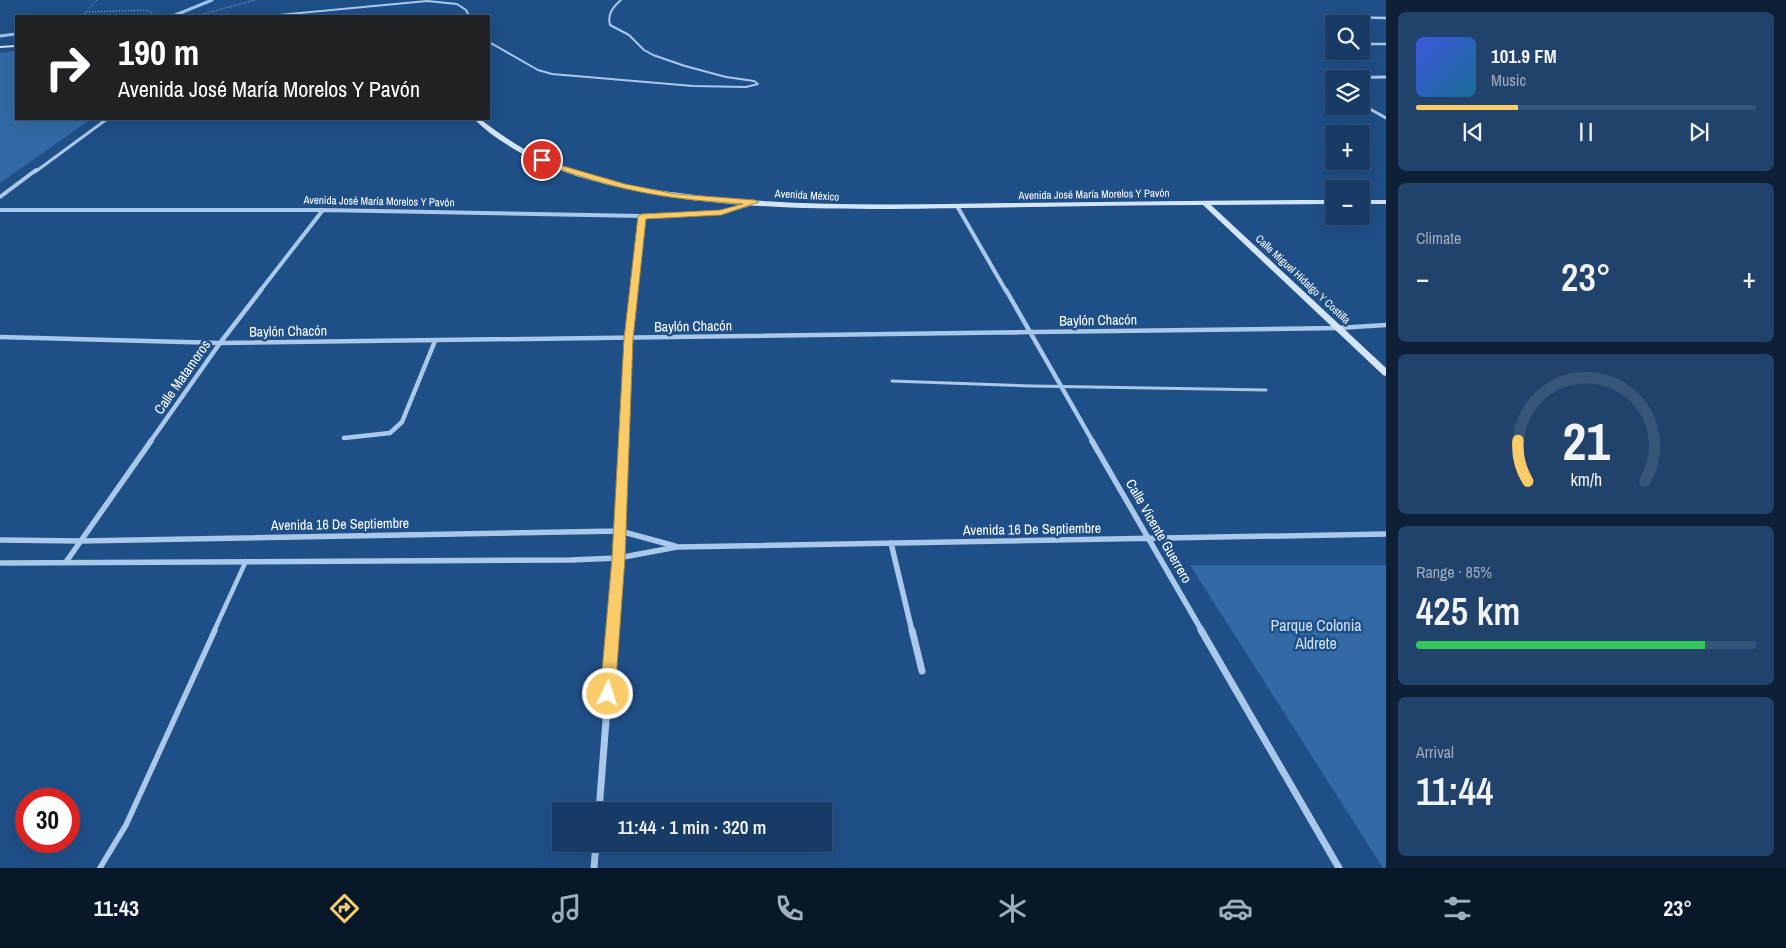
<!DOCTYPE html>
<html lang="en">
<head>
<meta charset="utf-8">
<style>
	:root { --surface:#173b65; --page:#20426b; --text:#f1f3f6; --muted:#9eadbf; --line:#365579; --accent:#f9cb69 }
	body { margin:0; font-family:"Archivo Narrow",sans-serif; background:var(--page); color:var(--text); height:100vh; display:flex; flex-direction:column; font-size:19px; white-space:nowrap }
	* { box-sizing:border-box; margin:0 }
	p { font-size:16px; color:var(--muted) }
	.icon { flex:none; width:28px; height:28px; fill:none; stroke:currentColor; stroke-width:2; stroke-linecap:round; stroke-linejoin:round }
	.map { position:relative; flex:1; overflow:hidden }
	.details { display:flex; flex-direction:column; gap:12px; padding:12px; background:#0d2038; width:400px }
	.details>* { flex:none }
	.guide { position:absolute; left:15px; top:15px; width:475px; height:105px; border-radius:0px; box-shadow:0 5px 20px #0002,0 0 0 1px var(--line); background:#202124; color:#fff; overflow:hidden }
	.controls { position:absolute; left:1325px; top:15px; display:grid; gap:10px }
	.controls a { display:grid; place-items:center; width:45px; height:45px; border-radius:0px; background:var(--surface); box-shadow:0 5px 20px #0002,0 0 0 1px var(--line); font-size:25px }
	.speed { position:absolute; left:15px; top:788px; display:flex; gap:10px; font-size:25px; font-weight:700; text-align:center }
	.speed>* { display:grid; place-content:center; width:65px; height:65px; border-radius:50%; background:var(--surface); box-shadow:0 5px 20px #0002,0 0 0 1px var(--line); line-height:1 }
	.speed .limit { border:8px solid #d22; background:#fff; color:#111 }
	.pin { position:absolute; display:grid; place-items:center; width:42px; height:42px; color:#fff; margin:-21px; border:2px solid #fff; border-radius:50%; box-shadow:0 1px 5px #0007 }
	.me { position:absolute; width:55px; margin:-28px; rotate:4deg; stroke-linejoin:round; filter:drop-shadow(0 0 4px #0008) }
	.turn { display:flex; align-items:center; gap:18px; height:105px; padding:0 20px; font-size:22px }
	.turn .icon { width:65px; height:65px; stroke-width:2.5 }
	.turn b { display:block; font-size:35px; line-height:42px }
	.big { font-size:38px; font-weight:600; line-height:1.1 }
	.details .tile { flex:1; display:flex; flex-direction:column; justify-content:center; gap:8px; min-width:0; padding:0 18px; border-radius:8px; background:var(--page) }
	.details .dial { align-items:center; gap:0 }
	.dial svg { height:130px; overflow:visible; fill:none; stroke:var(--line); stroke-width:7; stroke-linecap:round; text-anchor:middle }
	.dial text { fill:var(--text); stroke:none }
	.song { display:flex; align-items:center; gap:15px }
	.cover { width:60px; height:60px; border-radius:8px; background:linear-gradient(135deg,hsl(230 70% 55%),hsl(200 70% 35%)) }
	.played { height:5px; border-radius:2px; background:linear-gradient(90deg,var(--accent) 30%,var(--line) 30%) }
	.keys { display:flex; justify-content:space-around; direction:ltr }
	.heat { display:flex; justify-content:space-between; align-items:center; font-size:28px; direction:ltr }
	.charge { height:8px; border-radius:4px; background:linear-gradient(90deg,#34c759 85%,var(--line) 0) }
	.trip { position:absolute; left:552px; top:802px; width:280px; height:50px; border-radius:0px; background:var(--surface); box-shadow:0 5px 20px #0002,0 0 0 1px var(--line); font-weight:600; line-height:50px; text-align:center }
	.tab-bar { display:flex; height:80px; justify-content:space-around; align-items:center; background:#091828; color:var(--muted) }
	.tab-bar .icon { width:35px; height:35px }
	.tab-bar .on { color:var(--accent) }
	.tab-bar b { font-size:22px; color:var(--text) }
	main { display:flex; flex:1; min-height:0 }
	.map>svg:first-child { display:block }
	.green { fill:#336aa5 }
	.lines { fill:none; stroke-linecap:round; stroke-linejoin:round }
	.stream { stroke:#9cc4ec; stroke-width:3 }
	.path { stroke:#a9c8ea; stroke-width:1; stroke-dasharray:1 2; stroke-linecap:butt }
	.lane-far3 { stroke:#a9c8ea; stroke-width:2 }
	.lane-far2 { stroke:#a9c8ea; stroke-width:3 }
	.lane-far1 { stroke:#a9c8ea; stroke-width:4.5 }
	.lane { stroke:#a9c8ea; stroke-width:5.5 }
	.street-far5 { stroke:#a9c8ea; stroke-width:2.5 }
	.street-far4 { stroke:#a9c8ea; stroke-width:3 }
	.street-far3 { stroke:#a9c8ea; stroke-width:4 }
	.street-far2 { stroke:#a9c8ea; stroke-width:4.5 }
	.street-far1 { stroke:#a9c8ea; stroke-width:5.5 }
	.street { stroke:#a9c8ea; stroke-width:7 }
	.secondary { fill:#d4e5f8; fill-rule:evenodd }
	.route { fill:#f9cb69; stroke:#a28444 }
	.labels { text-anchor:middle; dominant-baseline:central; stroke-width:5; stroke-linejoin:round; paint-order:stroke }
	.far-street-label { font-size:11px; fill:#fff; stroke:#1f4f87 }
	.street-label { font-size:14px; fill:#fff; stroke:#1f4f87 }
	.near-park-label { font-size:16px; fill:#cee2f8; stroke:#1f4f87 }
</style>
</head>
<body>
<main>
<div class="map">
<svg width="1386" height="868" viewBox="0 0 1386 868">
	<rect width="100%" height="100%" fill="#1f4f87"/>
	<!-- green -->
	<path class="green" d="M16,51V119H91L0,183V53Z
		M1190,565H1386V868H1383Z"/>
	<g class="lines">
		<!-- stream -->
		<path class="stream" d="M173,16L212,0
			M0,36L16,34"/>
		<!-- path -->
		<path class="path" d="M86,12L146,10L154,14V16
			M82,16L97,0
			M196,16L255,0"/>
		<!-- lane-far3 -->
		<path class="lane-far3" d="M268,16L427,1L457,4L466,10L469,16
			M489,42L538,70L552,74L693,86L746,87L758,84L754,81L726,77L685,66L653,55L644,50L629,35L610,25C607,14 613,7 621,0"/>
		<!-- lane-far2 -->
		<path class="lane-far2" d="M892,381L1033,386L1266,390"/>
		<!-- lane-far1 -->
		<path class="lane-far1" d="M214,631L246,561"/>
		<!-- lane -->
		<path class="lane" d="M100,868L126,825L215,630"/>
		<!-- street-far5 -->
		<path class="street-far5" d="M1345,17L1386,18
			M1361,44H1386"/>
		<!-- street-far4 -->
		<path class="street-far4" d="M1334,88L1328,83L1331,78L1386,77
			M1361,104L1386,118
			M35,172L107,119"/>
		<!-- street-far3 -->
		<path class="street-far3" d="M0,197L36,170
			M957,206L1006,291
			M0,210H323L642,216L721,213L752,203
			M260,291L323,210
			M633,291L642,216"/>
		<!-- street-far2 -->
		<path class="street-far2" d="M1006,290L1093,442
			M0,337L220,343L1338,328L1386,325
			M344,438L390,433L402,422L435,341
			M150,442L220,343L261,290
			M623,442L628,339L634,290"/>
		<!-- street-far1 -->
		<path class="street-far1" d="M1092,441L1202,631
			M0,540L81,541L620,531L675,546
			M891,543L912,631
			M66,562L151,441
			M0,563L570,560L618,558L677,547L1386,534
			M613,631L623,441"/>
		<!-- street -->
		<path class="street" d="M912,630L922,671
			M1201,630L1339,868
			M599,811L613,630
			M594,868L596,844"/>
		<!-- secondary -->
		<path class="secondary" d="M16,45V47L0,48V46Z
			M474,119H480C500,134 520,148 543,159C587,180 638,188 687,194C792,207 899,205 1006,203C1115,202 1224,200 1334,200V204L1211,205L1386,368V376L1383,375L1203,205C1122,205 1042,207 961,208C828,210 574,218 474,119Z
			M1361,200H1386V204H1361Z"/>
	</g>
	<!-- route -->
	<path class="route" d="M539,159L625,184L676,194L755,200L759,202L721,215L646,219L633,339L625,558L615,694L613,699L608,701L602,699L600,694L612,558L624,339L638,216L642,214L720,210L743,204C721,202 699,201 677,198C630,192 584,179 539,162Z"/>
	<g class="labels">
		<!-- far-street labels -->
		<g class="far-street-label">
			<text transform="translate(1094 194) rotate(-1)">Avenida José María Morelos Y Pavón</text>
			<text transform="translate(807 195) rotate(3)">Avenida México</text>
			<text transform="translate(379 201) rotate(1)">Avenida José María Morelos Y Pavón</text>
			<text transform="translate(1303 279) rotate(43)">Calle Miguel Hidalgo Y Costilla</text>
		</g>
		<!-- street labels -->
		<g class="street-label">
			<text transform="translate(1098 320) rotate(-1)">Baylón Chacón</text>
			<text transform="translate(693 326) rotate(-1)">Baylón Chacón</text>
			<text transform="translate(288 331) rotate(-1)">Baylón Chacón</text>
			<text transform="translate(182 377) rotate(-55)">Calle Matamoros</text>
			<text transform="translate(340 524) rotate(-1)">Avenida 16 De Septiembre</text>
			<text transform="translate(1032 529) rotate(-1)">Avenida 16 De Septiembre</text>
			<text transform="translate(1159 531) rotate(60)">Calle Vicente Guerrero</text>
		</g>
		<!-- near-park labels -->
		<g class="near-park-label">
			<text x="1316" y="625">Parque Colonia<tspan x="1316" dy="18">Aldrete</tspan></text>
		</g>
	</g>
</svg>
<div class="controls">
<a><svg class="icon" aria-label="search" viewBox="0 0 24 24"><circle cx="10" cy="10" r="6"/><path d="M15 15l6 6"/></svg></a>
<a><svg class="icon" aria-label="layers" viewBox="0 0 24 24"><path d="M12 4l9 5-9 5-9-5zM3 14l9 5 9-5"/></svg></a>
<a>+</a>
<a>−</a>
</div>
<div class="speed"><div class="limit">30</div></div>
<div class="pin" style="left:542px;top:160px;background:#d93025"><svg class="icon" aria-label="arrive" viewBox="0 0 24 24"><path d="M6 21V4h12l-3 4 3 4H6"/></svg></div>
<svg class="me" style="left:608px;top:694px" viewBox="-20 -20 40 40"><circle r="17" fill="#f9cb69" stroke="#fff" stroke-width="3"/><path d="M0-11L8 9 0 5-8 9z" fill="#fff"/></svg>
<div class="trip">11:44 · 1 min · 320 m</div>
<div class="guide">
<div class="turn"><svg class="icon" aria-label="right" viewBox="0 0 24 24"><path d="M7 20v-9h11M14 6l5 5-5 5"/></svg><div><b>190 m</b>Avenida José María Morelos Y Pavón</div></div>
</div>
</div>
<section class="details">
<div class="tile">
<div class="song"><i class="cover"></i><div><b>101.9 FM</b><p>Music</p></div></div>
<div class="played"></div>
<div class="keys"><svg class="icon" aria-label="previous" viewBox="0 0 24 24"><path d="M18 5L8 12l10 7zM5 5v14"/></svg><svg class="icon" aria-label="pause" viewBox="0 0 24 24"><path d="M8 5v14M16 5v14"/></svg><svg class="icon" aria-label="next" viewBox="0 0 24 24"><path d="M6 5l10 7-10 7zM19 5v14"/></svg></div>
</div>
<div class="tile"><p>Climate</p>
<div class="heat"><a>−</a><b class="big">23°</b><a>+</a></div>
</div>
<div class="tile dial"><svg viewBox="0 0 100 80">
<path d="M14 69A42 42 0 1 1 86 69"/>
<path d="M14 69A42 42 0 0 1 8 44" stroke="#f9cb69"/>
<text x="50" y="56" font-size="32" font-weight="700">21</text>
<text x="50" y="72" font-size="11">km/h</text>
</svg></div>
<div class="tile"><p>Range · 85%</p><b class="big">425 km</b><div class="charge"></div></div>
<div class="tile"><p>Arrival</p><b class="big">11:44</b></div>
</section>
</main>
<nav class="tab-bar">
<b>11:43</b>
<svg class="icon on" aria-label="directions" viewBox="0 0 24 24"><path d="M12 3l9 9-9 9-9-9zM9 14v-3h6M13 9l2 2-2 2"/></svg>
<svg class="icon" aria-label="music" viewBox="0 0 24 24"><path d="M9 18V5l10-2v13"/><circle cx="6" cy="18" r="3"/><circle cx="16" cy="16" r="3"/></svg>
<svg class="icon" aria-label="phone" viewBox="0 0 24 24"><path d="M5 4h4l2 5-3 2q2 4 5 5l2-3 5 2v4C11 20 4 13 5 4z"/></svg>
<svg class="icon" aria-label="climate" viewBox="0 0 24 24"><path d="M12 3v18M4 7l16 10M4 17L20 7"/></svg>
<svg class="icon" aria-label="car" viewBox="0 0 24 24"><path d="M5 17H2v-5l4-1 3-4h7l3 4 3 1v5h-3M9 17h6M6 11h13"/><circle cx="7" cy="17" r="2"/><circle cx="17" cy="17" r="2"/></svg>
<svg class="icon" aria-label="filters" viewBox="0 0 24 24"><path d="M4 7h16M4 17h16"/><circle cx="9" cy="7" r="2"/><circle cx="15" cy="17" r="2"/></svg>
<b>23°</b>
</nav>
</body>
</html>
